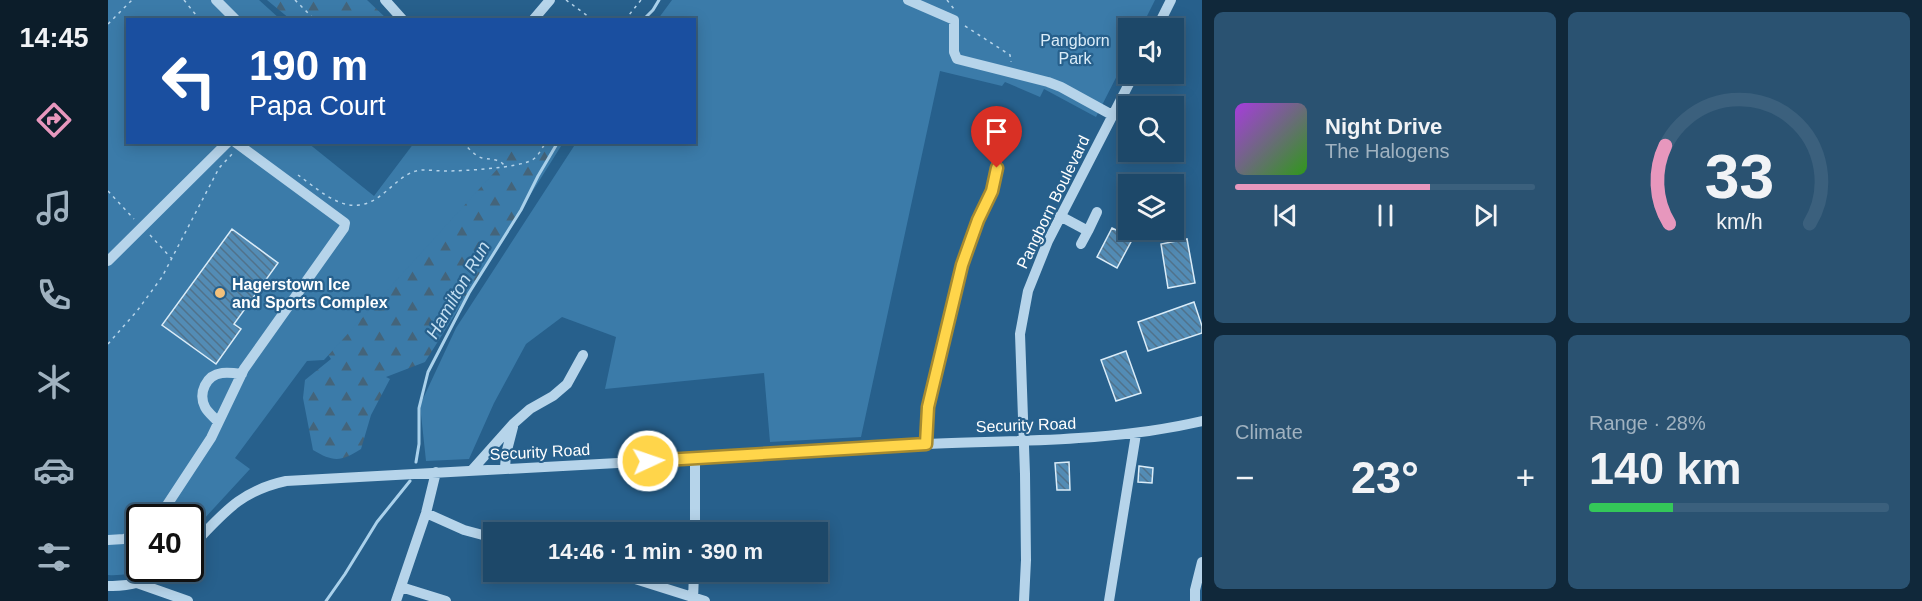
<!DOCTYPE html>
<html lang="en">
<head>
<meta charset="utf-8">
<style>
	:root { --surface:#1d4869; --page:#2a5271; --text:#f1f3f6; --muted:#a0b2c0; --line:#3b607d; --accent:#e797bd }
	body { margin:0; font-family:Helvetica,sans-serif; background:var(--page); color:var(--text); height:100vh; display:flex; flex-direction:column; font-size:22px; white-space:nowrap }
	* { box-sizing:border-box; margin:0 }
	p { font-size:20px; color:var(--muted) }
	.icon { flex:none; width:33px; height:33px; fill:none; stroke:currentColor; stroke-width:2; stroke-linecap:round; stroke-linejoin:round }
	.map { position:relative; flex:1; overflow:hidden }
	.sheet { display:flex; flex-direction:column; gap:12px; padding:12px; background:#10283a; width:720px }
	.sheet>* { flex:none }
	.guide { position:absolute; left:18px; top:18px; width:570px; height:126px; border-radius:0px; box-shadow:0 3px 15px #0003,0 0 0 2px var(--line); background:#1a4fa0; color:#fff; overflow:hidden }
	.controls { position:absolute; left:1010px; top:18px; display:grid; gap:12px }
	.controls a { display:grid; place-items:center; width:66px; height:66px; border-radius:0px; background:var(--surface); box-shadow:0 3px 15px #0003,0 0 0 2px var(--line); font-size:30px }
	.speed { position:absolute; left:18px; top:504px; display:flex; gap:12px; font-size:30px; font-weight:700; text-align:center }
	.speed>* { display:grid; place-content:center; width:78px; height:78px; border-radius:50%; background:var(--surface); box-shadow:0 3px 15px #0003,0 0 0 2px var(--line); line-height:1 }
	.speed .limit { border:3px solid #111; border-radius:9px; background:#fff; color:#111 }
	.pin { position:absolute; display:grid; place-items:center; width:51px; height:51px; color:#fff; margin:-62px -26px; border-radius:50% 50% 50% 0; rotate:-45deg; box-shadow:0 0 6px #0007 }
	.pin .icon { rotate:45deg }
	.me { position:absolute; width:66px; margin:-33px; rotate:87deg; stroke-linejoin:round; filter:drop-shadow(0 0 4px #0008) }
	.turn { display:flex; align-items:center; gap:21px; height:126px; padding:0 24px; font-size:27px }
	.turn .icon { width:78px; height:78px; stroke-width:2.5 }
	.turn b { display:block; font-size:42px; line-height:51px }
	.big { font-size:45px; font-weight:700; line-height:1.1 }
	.sheet .card { flex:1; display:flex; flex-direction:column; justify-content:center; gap:9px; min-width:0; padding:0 21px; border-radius:9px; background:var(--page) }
	.sheet .dial { align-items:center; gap:0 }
	.dial svg { height:156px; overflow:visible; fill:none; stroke:var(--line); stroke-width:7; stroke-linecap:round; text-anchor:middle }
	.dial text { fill:var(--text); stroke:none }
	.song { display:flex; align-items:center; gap:18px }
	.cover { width:72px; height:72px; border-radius:9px; background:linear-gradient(135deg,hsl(280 70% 55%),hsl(110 70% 35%)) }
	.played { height:6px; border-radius:3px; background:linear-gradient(90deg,var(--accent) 65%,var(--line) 65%) }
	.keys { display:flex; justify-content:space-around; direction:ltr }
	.heat { display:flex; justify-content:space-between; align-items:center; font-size:33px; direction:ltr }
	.charge { height:9px; border-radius:4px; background:linear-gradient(90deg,#34c759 28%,var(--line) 0) }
	.sheet .tiles { flex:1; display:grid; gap:12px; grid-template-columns:repeat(2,1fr) }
	.trip { position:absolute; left:375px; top:522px; width:345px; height:60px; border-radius:0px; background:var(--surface); box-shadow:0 3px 15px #0003,0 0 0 2px var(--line); font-weight:700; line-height:60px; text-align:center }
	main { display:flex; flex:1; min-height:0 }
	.tabs { display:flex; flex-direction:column; width:108px; justify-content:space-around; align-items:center; background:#0c1d2a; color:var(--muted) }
	.tabs .icon { width:42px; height:42px }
	.tabs .on { color:var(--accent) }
	.tabs b { font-size:27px; color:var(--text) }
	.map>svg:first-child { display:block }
	.forest { fill:url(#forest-firs) }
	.park { fill:#3b7ba9 }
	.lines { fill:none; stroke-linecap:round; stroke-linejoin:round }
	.stream { stroke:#aad1eb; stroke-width:3 }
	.building { fill:url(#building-back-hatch); stroke:#daecf8; stroke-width:1.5 }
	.path { stroke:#b6d4ea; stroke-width:1.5; stroke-dasharray:3 4.5; stroke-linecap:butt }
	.minor { stroke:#b6d4ea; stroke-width:10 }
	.route-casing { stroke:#a68a30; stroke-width:15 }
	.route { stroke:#ffd54a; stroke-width:10 }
	.poi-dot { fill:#f3c17b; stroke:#27608c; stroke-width:2 }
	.labels { text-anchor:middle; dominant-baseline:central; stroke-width:4.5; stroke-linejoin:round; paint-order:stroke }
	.park-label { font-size:16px; fill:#daecf8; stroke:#27608c }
	.street-label { font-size:16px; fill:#fff; stroke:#27608c }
	.poi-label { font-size:16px; font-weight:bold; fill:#fff; stroke:#27608c; text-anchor:start }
	.water-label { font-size:18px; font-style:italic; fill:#c2def1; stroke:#27608c }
</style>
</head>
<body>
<main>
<nav class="tabs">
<b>14:45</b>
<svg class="icon on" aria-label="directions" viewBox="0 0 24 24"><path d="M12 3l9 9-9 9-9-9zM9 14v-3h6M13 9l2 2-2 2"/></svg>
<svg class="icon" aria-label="music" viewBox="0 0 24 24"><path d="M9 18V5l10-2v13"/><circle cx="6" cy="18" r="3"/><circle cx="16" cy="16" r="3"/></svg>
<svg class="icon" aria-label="phone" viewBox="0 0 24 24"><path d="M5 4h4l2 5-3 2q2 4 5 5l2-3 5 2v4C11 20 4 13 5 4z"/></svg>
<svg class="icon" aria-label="climate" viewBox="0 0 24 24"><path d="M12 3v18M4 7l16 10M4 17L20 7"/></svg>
<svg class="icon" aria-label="car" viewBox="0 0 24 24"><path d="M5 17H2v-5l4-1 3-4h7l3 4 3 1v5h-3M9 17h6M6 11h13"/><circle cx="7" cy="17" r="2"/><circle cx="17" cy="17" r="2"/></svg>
<svg class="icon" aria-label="filters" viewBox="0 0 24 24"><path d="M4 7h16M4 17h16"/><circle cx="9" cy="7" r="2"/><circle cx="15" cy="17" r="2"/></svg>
</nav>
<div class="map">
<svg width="1094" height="601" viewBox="0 0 1094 601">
	<defs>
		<pattern id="forest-firs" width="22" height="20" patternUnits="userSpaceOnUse" patternTransform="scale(1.5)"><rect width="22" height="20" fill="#3b7ba9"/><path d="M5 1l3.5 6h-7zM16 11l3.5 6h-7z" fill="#44647a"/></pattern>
		<pattern id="building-back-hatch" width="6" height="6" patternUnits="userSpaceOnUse" patternTransform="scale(1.5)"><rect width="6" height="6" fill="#538cb5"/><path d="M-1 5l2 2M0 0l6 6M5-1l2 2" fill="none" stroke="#50728b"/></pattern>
	</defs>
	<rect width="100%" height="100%" fill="#27608c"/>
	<!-- forest -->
	<path class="forest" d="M159,0H259L279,19H182Z
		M323,143H455L317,362L278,377L282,379L263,415L253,449C233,462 225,462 205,450L195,398L197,380L223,359L217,350Z"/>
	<!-- park -->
	<path class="park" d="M0,0H151L172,19L20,20V142L200,143L266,196L306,143H365L393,165L216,360L199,361L127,458L142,469L83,533L82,518H32V568L38,569C25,573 13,576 0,575Z
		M564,0H1047L1033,28H1020V54L988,117L936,89L932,97L897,82L894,86L832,71L753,437L662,442L656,373L497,389L508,337L454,317L418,344L386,403L361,459L318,461L312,405L348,328L468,143L586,142V20L550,19Z"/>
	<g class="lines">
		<!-- stream -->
		<path class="stream" d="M535,20L545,10L551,0
			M308,462L311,444V408L320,372L361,293L413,210L430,176L450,142
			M218,601L237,574L269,522L302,481"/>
	</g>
	<!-- building -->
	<path class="building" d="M1004,228L1025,238L1009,268L989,257Z
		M124,229L170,263L126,324L133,329L108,364L54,325Z
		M1079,239L1087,283L1060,288L1053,244Z
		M1086,302L1094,326V333L1040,351L1030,322Z
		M1018,351L1033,393L1008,401L993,360Z
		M961,462L962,490H949L947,463Z
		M1031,466L1045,468L1044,483L1030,482Z"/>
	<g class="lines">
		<!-- path -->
		<path class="path" d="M76,0L92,20
			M187,0L207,20
			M458,0L485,20
			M839,0L846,9
			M517,20L533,0
			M0,24L24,0
			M857,26L902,55L903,62
			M355,142C360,148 367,156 374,158C384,160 390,158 397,166
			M190,175C207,187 229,208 251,205C276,203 291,170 315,170C322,170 330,171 338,171C355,171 410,168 424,160C430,157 434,148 438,142
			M0,191L26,219
			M42,235L63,258
			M0,344L29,311L54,277L111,168L125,153"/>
		<!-- minor -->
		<path class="minor" d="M108,0L128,20
			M277,0L295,20
			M800,0L846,20V52L849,59L940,82L953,87L1004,115
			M425,20L442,0
			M1049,28L1063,0
			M952,216L980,231L989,212
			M973,244L980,231
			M0,261L120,142
			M110,422C106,417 100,413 97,407C90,393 98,375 114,373C120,372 127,373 134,374
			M818,444L820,407L854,265L870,220L884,191L888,179L889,155
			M397,468L398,454L405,427
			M364,470L405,424L422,409L445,396L459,384L475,355
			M318,513L356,530L386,538
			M48,518L59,505L103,438L136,369L236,228L237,223L127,142
			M587,532V458
			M0,540L16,539L32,532
			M82,548C114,515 131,491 178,481L728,451C759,448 789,445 820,444C912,440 1004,442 1094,421
			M505,572L597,601
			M29,583L80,601
			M0,586C20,587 43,581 59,568
			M293,587L338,601
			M288,601L318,513L328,472
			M585,601L586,572
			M916,601L918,560L917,474L912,334L920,291L940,241L1026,74
			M1001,601L1028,434
			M1087,601V590L1094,562"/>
	</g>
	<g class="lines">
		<defs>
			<path id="route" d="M540,461L818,444L820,407L854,265L870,220L884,191L889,168"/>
		</defs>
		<!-- route casing -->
		<use href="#route" class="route-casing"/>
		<!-- route -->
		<use href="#route" class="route"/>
	</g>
	<!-- markers -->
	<circle class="poi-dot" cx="112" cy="293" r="6"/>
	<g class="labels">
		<!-- park labels -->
		<g class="park-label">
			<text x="967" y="40">Pangborn<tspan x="967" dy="18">Park</tspan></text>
		</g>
		<!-- street labels -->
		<g class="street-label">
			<text transform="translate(945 202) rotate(-64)">Pangborn Boulevard</text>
			<text transform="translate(918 425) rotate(-2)">Security Road</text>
			<text transform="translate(432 452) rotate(-3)">Security Road</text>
		</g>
		<!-- poi labels -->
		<g class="poi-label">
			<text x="124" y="284">Hagerstown Ice<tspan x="124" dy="18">and Sports Complex</tspan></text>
		</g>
		<!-- water labels -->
		<g class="water-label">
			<text transform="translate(350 290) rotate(-60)">Hamilton Run</text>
		</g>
	</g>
</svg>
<div class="controls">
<a><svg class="icon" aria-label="sound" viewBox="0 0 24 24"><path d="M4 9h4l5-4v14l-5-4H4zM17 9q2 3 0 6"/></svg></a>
<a><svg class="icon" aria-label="search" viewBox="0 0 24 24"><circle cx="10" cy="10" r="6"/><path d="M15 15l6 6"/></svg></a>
<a><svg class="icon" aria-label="layers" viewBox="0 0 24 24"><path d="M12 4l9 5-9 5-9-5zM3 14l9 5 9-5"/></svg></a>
</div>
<div class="speed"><div class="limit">40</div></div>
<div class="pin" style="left:889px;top:168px;background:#d93025"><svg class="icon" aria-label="arrive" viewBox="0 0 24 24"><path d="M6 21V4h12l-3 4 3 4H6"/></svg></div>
<svg class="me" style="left:540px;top:461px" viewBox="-20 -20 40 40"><circle r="17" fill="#ffd54a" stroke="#fff" stroke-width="3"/><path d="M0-11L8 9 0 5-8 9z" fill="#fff"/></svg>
<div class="trip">14:46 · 1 min · 390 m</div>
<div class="guide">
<div class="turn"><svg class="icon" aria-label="left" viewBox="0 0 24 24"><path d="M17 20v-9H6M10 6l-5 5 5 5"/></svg><div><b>190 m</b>Papa Court</div></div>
</div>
</div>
<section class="sheet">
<div class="tiles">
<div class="card">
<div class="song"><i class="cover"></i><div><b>Night Drive</b><p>The Halogens</p></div></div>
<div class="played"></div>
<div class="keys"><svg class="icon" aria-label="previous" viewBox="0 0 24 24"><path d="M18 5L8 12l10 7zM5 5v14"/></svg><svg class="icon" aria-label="pause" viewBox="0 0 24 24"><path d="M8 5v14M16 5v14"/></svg><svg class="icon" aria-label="next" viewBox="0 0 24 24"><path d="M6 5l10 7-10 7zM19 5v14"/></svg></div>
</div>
<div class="card dial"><svg viewBox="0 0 100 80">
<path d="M14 69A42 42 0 1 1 86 69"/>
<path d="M14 69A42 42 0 0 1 12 29" stroke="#e797bd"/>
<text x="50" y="56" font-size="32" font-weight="700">33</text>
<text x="50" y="72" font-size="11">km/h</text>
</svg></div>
<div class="card"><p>Climate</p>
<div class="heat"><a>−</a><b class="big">23°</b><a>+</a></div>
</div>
<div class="card"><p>Range · 28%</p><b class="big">140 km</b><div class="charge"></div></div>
</div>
</section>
</main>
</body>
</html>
